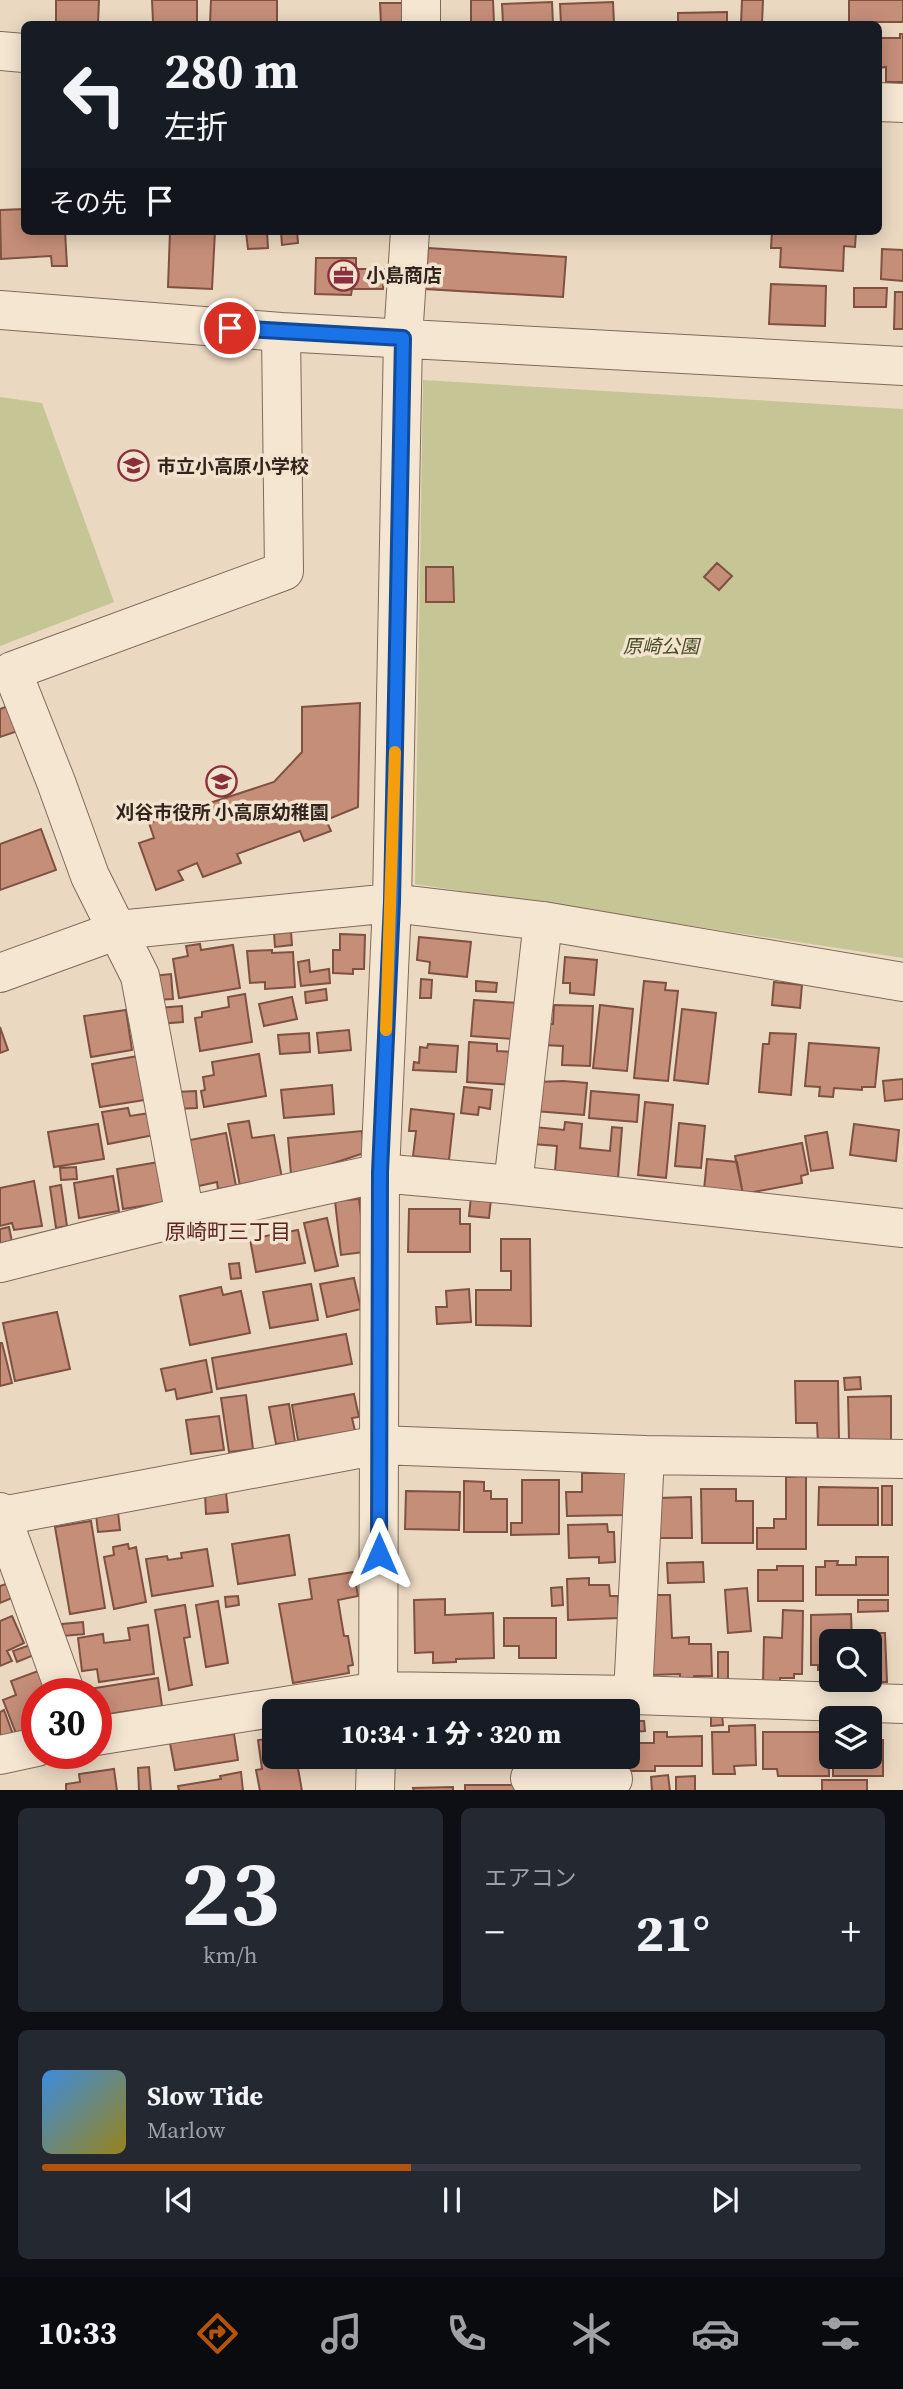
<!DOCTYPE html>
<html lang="ja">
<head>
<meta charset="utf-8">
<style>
	:root { --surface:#171b24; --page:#242831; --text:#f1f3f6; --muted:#9ea1a6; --line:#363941; --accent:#b45309 }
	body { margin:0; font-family:"Source Serif 4","Noto Sans JP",serif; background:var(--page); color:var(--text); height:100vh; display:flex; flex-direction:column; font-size:26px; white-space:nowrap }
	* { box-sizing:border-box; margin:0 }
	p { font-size:23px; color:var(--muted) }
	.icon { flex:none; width:38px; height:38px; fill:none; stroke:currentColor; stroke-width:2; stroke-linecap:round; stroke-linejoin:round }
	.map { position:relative; height:1790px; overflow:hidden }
	.drawer { display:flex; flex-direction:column; gap:18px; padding:18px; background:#0d0f14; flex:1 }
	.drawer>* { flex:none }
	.guide { position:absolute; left:21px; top:21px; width:861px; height:214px; border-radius:10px; box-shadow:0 4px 18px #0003; background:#171b24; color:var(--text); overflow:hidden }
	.buttons { position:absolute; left:819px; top:1629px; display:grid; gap:14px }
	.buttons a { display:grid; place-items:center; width:63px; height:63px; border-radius:10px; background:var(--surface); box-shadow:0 4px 18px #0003; font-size:35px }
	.speed { position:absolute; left:21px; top:1678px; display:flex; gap:14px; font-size:35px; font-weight:700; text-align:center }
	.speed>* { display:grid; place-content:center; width:91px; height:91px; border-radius:50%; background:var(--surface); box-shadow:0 4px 18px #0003; line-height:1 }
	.speed .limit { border:10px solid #d22; background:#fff; color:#111 }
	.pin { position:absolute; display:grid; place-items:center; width:60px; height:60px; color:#fff; margin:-30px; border:4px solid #fff; border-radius:50%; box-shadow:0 2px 7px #0007 }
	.me { position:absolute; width:77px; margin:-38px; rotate:0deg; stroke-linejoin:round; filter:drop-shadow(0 0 5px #0008) }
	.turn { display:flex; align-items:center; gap:24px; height:147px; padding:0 28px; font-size:32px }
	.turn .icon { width:91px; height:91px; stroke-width:2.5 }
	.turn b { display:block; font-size:49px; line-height:60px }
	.then { display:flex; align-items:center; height:66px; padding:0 28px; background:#0003; gap:14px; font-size:26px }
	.big { font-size:52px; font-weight:800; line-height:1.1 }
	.drawer .widget { flex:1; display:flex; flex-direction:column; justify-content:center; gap:10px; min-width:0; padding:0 24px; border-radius:10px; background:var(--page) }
	.drawer .dial { align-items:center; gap:0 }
	.dial b { font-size:91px; line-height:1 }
	.song { display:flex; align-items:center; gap:21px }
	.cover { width:84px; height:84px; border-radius:10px; background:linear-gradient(135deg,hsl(210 70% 55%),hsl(50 70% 35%)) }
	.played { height:7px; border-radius:4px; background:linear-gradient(90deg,var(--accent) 45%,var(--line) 45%) }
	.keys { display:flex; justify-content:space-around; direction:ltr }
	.heat { display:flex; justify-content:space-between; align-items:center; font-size:38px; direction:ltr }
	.drawer .tiles { flex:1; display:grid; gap:18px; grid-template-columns:1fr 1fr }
	.widget:last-child { grid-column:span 2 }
	.trip { position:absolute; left:262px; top:1699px; width:378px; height:70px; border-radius:10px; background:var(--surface); box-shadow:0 4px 18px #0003; font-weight:800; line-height:70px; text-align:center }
	.tab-bar { display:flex; height:112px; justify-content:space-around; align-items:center; background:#090b0e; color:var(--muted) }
	.tab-bar .icon { width:49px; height:49px }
	.tab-bar .active { color:var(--accent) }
	.tab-bar b { font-size:32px; color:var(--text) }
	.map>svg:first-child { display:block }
	.green { fill:#c6c595 }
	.building { fill:#c58e79; stroke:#7e5141; stroke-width:2 }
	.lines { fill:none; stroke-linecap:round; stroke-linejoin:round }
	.minor-casing { stroke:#81695a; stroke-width:40 }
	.minor { stroke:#f5e6d2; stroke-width:38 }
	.route-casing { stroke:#114b97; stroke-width:18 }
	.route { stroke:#1a73e8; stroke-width:12 }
	.slow { stroke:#f59e0b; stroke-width:12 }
	.labels { text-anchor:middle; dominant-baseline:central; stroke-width:7; stroke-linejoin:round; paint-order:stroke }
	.poi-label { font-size:19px; font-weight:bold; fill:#32241d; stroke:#f2e3cf; text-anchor:start }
	.park-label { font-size:19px; font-style:italic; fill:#484d25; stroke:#f2e3cf }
	.neighbourhood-label { font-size:21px; fill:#5b2420; stroke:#f2e3cf }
</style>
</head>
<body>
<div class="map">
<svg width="903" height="1791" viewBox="0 0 903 1791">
	<rect width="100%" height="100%" fill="#ead8c0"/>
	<!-- green -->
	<path class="green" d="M423,380L903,409V958L415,884Z
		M0,397L42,403L114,602L0,646Z"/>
	<!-- building -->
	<path class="building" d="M56,0H99L98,24H56Z
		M152,0H197V24H157V22H153Z
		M211,0H277V24H210Z
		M471,0H493L494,24H446L471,23Z
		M742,0H763L762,24H741Z
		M849,0H903V22H849Z
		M552,2L553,24H503L502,4Z
		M613,2L614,24H561L560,4Z
		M380,3H402L403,24H381Z
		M727,12V24H678V13Z
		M900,34H903V82H886V67L878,68V38H900Z
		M24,209V231H65L67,266H52L51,256L1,259L0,210Z
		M170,231H215L212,289L168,287Z
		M267,231L268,248L248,249L246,232Z
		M297,231L298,243L282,245L281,232Z
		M772,231H856L855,247L844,246L843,271L780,267L781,248H771Z
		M428,248L566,257L563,297L425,289Z
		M882,249L903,250V281L881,279Z
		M316,258H356V269H384L383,289H352L351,295L315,294Z
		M771,284L826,286L825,326L769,324Z
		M854,288H887L886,307H854Z
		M895,292H903V329H894Z
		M717,563L732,576L719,590L704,577Z
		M426,567H453L454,602H426Z
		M360,703L358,807L326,820L331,831L304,841L300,831L237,854L241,863L203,877L197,863L178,871L183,880L156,890L139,843L154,838L149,823L274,782L302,752V707Z
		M8,706L18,731L0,737V709Z
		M41,829L56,870L0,890V844Z
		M291,932L292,945L275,947L274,934Z
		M340,934L365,935L364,969H353V974L333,973V950H340Z
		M419,937L471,942L467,977L429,973L430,962L417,960Z
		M200,944L201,950L233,945L240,988L179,998L173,959L188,956L186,946Z
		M272,950V953L293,952L295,987L265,989V982L250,983L247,951Z
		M565,957L597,960L594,995L570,993V983H563Z
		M309,960L310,972L329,969L330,983L301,986L298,962Z
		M171,974L173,999L154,1000L152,976Z
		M421,979L432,980L431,998H420Z
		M476,981L497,983L496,992L476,991Z
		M644,981L666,983L665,990L678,991L668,1081L634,1078Z
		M774,982L802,985L800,1008L772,1005Z
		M326,989L327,1000L306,1003L305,992Z
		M245,994L252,1042L200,1051L195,1018L202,1017V1012L229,1007L228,997Z
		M292,997L297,1019L264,1026L259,1004Z
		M474,1000L518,1003L515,1039L471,1036Z
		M554,1005L593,1006L590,1066L562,1065L563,1046L543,1045V1024H553Z
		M600,1005L633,1009L627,1071L593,1068Z
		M182,1006L183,1022L159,1024L158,1008Z
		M682,1009L716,1013L708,1084L674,1080Z
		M126,1010L132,1050L91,1057L84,1016Z
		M0,1027L8,1050L0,1053Z
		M349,1030L351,1050L319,1053L317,1033Z
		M309,1033L310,1052L280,1054L278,1035Z
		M770,1033L796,1034L791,1095L759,1092L763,1044H769Z
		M469,1042L497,1044V1051L513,1052L512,1085L467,1082Z
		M809,1043L879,1048L875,1087H862V1090L834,1088L833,1097L819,1096L820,1087L805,1086Z
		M428,1044L458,1046L456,1072L413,1070L414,1062L419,1063L420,1047L427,1048Z
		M259,1054L266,1096L204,1107L201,1091L205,1090L203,1077L214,1075L212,1062Z
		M138,1056L145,1100L100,1107L92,1064Z
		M903,1079V1099L885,1101L883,1081Z
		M563,1081L587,1083L584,1115L535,1111L537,1082Z
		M332,1085L334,1114L284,1118L281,1090Z
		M464,1087L492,1090L490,1109L479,1107L478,1115L461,1113Z
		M196,1091L197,1108L176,1109L175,1092Z
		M591,1091L639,1095L637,1122L589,1118Z
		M645,1102L673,1105L666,1178L638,1175Z
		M128,1108L130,1116L150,1113L154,1135L108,1144L102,1112Z
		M411,1109L454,1114L449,1160L413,1156L416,1131H409Z
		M249,1121L252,1138L274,1135L282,1178L240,1186L228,1124Z
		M565,1122L582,1124L580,1148L610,1151L612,1127L622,1128L618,1178L555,1171L557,1146L533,1144L535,1127L564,1130Z
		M679,1123L705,1126L701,1168L675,1166Z
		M98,1124L104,1159L54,1167L48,1132Z
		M854,1124L899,1130L896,1161L850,1155Z
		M362,1131L364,1153L304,1173L291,1174L288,1138Z
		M827,1132L833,1168L811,1171L805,1136Z
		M226,1133L236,1186L218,1189L217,1182L194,1187L185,1141Z
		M802,1143L808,1174L801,1176L802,1183L743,1194L735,1156Z
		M707,1159L737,1162L743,1194L704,1190Z
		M159,1162L166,1202L123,1209L117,1169Z
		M76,1167L77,1179L61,1180L60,1168Z
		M113,1176L119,1211L79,1218L74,1183Z
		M34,1181L42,1226L14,1230L12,1223L0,1226V1188Z
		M61,1185L67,1226L56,1228L50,1187Z
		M471,1197L491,1199L489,1218L469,1216Z
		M359,1199L365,1252L341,1255L335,1201Z
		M409,1209H460V1224H470V1252H408Z
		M327,1218L338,1266L315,1271L304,1223Z
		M9,1227L12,1242L0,1244V1229Z
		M298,1230L305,1263L256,1272L250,1239Z
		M501,1239H530L531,1326L476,1325V1290H511V1271H501Z
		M239,1263L241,1278L231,1279L229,1264Z
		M354,1278L361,1309L327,1317L320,1284Z
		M311,1284L318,1320L270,1328L263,1292Z
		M221,1287L223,1295L241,1291L250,1333L190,1345L180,1296Z
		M469,1289L471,1322L437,1324L436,1307H447L446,1291Z
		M57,1312L70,1369L15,1381L3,1323Z
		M346,1334L352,1364L217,1389L212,1358Z
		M0,1343H2L12,1383L0,1386Z
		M206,1360L212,1392L177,1399L175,1389L166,1391L161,1369Z
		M860,1377L861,1389L845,1390L844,1378Z
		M795,1381H838L839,1442L818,1443L817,1423H796Z
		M354,1394L359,1417L352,1418L355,1431L298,1440L292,1405Z
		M246,1395L253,1449L229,1452L221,1398Z
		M891,1396V1440H849L848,1397Z
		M289,1404L295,1442L276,1444L269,1407Z
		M219,1416L224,1450L191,1454L186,1420Z
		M582,1473H625L626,1515L567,1516L566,1492H582Z
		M806,1476V1549H757V1528H774V1519H786V1477Z
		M522,1480H559V1534L511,1535V1523H522Z
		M464,1481L484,1482V1491H491V1499H507V1532H464Z
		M882,1486H892V1525H882Z
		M819,1487L878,1488V1525H818Z
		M701,1489H736V1501H753V1543H702Z
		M406,1491L460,1492L459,1530L405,1529Z
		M226,1492L228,1512L206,1514L205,1494Z
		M691,1497L692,1538H659L658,1498Z
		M118,1512L120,1530L98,1532L96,1514Z
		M91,1521L105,1608L70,1614L55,1527Z
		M607,1524L608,1532H614L615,1562L599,1563V1557L569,1558L568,1525Z
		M289,1535L295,1575L238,1584L232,1544Z
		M128,1544L129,1549L136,1547L146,1602L114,1609L104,1557L114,1555L113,1547Z
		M207,1549L213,1586L152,1596L146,1559L167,1556L168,1560L182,1558L181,1553Z
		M856,1557H888V1595H816V1567H825V1561H838L837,1565H856Z
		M703,1562L704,1582L668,1583L667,1563Z
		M777,1566H803V1601H758V1570H777Z
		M354,1572L358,1596L338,1600L344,1636H348L353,1665L348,1666L349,1673L293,1683L279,1604L312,1599L309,1579Z
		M589,1578V1585H609L610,1596H618L619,1618L568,1620L567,1579Z
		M6,1584L12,1598L0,1603V1586Z
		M562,1587L563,1605L552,1606L551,1588Z
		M747,1588L751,1631L728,1633L725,1590Z
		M649,1595H670L672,1638L689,1637V1644H711L712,1676H694V1680L680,1681V1674L652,1675Z
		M238,1596L239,1605L226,1607L225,1597Z
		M445,1599V1615L493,1613L494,1658L456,1659V1662L433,1663V1652L415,1653L414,1600Z
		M858,1600H888V1611L858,1612Z
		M218,1601L228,1663L206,1667L196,1605Z
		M185,1605L190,1637L184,1638L192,1685L169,1690L155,1610Z
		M783,1610L803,1611L802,1674H794V1678H780V1683H763L764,1637L782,1638Z
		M851,1614L852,1642H831V1680H853V1684L825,1685V1670H818V1665H811V1615Z
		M12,1616L24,1643L7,1651L12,1661L0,1666V1621Z
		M504,1618H556V1658H519V1646H504Z
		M83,1622L84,1634L63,1636L62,1624Z
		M148,1625L154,1674L99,1682L97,1669L82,1671L78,1638L103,1634L104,1643L130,1640L128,1628Z
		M856,1633H885L887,1682H865V1680H870V1642H856Z
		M30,1645L34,1655L17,1662L13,1651Z
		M718,1652H728V1683H718Z
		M38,1671L47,1694H37V1729L17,1736L3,1700L16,1695L11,1681Z
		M158,1678L162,1706L96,1716V1694H90L89,1689Z
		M4,1710L14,1737L0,1739V1712Z
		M638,1711L639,1721H644L645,1731L628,1732V1712Z
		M722,1714L723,1725L711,1726V1715Z
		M755,1725L756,1765L734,1766L735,1774H713L712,1732H729V1726Z
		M654,1732H667V1737L702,1736V1766H655V1771H617V1757H628V1743H654Z
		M763,1732H828L829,1776H778L777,1769H763Z
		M234,1734L238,1760L175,1770L170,1743Z
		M275,1738V1757H296L302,1791H260L256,1770L262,1769L258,1740Z
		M870,1740H883V1776H833V1757H870Z
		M304,1757H351L306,1766Z
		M405,1757H454V1765H405Z
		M546,1757H606L607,1768L546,1770Z
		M149,1767L151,1791H139L138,1768Z
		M114,1769L117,1791H66V1784L80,1782L79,1774Z
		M241,1772L243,1791H179L178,1786L221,1779L220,1776Z
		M668,1775L670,1791H652L651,1777Z
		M695,1776V1791H676V1777Z
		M822,1780H867V1791H822Z
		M465,1785H517V1791H465Z
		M453,1787V1791H414L413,1788Z"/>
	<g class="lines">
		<defs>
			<path id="minor" d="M421,24V0
				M0,51L24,53
				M878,102L903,103
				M0,310L281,332L903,366
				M0,973L118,930L392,903L543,921L903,982
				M513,1185L543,921
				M185,1216L140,976L90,876L56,782L12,671L284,571L281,332
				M0,1263L185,1216L380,1173L513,1185L903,1228
				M0,1512L66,1694
				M2,1516L379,1445L645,1455L903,1459
				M633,1695L645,1455
				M378,1712L380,1173L392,903L403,338L410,231
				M96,1736L379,1691L633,1695L903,1704
				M0,1755L37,1747
				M530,1778L613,1779
				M375,1791L376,1757"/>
		</defs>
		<!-- minor casing -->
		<use href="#minor" class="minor-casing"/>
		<!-- minor -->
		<use href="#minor" class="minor"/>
	</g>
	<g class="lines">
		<defs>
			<path id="route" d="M230,328L403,338L392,902L380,1172L379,1554"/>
		</defs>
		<!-- route casing -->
		<use href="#route" class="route-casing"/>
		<!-- route -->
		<use href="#route" class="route"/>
		<!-- slow -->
		<path class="slow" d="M386,1030L395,752"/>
	</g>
	<!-- icons -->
	<defs>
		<symbol id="office-ring" viewBox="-11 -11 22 22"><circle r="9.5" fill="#f2e3cf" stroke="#8b2f3c" stroke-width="1.5"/><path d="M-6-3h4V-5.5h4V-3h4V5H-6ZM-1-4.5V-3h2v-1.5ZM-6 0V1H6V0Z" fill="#8b2f3c"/></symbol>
		<symbol id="school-ring" viewBox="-11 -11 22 22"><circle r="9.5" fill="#f2e3cf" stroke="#8b2f3c" stroke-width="1.5"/><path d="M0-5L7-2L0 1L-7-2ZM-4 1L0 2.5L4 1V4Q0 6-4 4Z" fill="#8b2f3c"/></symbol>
	</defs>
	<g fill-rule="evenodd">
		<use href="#office-ring" x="326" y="258" width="35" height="35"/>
		<use href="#school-ring" x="116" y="448" width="35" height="35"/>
		<use href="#school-ring" x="204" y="764" width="35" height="35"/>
	</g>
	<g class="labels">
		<!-- poi labels -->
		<g class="poi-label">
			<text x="366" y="275">小島商店</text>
			<text x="157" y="466">市立小高原小学校</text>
			<text x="222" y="812" text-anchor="middle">刈谷市役所 小高原幼稚園</text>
		</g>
		<!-- park labels -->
		<g class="park-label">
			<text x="661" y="646">原崎公園</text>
		</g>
		<!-- neighbourhood labels -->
		<g class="neighbourhood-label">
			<text x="228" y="1231">原崎町三丁目</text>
		</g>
	</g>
</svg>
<div class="buttons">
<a><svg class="icon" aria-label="search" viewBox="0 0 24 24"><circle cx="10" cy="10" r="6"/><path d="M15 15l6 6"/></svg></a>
<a><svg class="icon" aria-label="layers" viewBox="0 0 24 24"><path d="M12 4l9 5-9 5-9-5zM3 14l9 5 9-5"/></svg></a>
</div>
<div class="speed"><div class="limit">30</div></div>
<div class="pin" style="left:230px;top:328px;background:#d93025"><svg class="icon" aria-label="arrive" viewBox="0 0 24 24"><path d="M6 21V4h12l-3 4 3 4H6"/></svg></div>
<svg class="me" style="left:379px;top:1554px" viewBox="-20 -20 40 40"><path d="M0-17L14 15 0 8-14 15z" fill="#1a73e8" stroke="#fff" stroke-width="4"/></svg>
<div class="trip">10:34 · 1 分 · 320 m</div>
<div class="guide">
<div class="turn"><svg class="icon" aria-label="left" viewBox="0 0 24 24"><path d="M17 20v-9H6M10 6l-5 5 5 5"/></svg><div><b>280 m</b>左折</div></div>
<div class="then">その先<svg class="icon" aria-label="arrive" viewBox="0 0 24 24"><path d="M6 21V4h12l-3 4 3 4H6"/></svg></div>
</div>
</div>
<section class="drawer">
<div class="tiles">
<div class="widget dial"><b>23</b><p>km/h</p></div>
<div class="widget"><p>エアコン</p>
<div class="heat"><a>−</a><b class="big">21°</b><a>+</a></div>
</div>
<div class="widget">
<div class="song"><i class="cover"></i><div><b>Slow Tide</b><p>Marlow</p></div></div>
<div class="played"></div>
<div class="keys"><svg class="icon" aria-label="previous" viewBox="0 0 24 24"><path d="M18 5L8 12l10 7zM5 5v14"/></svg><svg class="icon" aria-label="pause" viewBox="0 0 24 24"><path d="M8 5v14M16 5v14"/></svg><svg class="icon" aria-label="next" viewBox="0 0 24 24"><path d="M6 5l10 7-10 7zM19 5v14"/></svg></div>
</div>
</div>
</section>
<nav class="tab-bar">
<b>10:33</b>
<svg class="icon active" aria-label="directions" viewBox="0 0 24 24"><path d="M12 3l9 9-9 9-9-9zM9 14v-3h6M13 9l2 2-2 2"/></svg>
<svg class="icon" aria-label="music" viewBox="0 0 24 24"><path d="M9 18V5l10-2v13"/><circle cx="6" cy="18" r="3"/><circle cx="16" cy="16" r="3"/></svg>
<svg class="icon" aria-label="phone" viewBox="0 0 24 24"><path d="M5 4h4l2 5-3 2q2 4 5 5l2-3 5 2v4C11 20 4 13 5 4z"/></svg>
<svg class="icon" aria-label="climate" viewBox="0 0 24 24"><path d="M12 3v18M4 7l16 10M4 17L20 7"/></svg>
<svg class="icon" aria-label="car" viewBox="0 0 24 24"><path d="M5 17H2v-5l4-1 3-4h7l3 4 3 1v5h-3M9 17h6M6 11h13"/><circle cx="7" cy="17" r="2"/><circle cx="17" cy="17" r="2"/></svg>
<svg class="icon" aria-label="filters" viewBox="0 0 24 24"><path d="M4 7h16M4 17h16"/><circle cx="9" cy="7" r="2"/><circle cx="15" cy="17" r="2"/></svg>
</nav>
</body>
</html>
